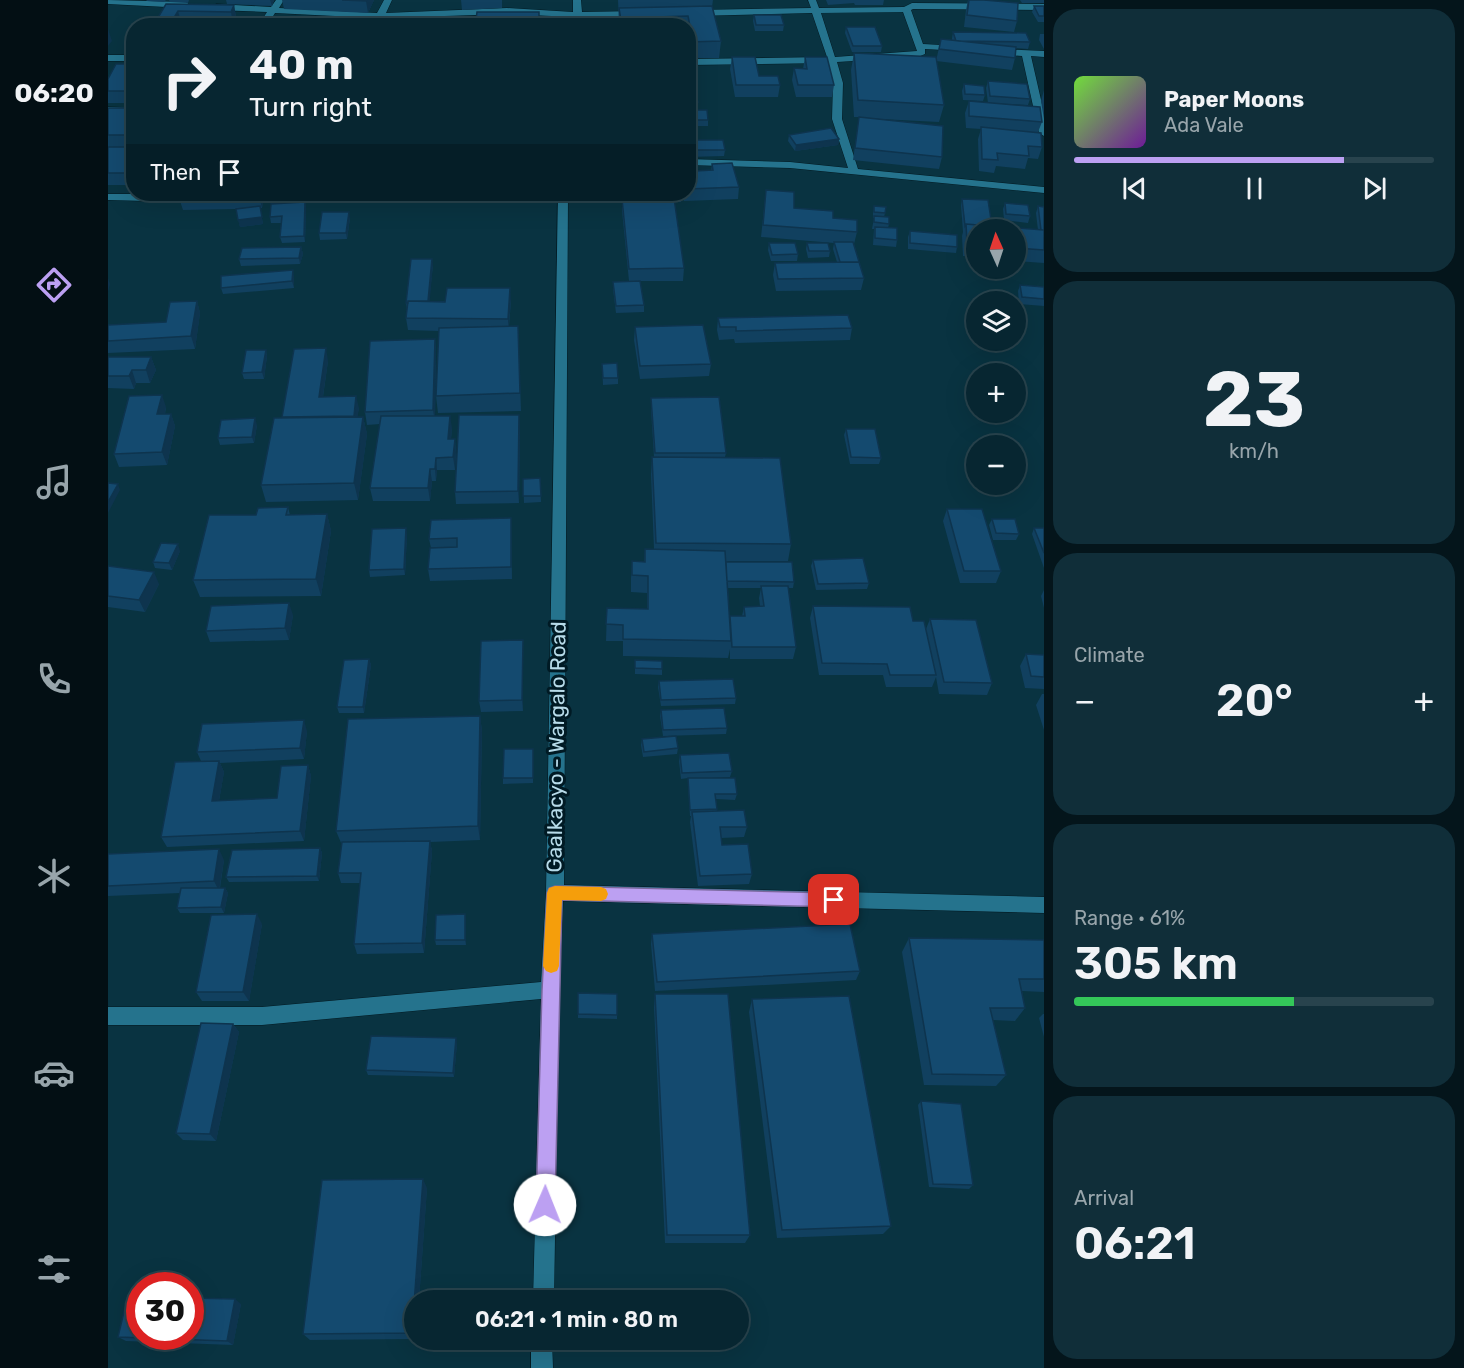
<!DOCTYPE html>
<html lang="en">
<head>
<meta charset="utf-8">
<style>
	:root { --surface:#072631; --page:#102e39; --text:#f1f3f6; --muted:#98a5ab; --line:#28434d; --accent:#bca0f2 }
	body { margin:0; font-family:Rubik,sans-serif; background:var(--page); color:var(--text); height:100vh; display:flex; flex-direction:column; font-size:22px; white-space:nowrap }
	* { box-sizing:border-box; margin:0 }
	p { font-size:20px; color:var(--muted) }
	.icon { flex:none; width:33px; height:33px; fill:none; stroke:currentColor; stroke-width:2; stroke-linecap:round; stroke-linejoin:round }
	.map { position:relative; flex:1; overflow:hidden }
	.drawer { display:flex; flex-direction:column; gap:9px; padding:9px; background:#04151b; width:420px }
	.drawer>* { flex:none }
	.hud { position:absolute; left:18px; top:18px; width:570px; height:183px; border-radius:24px; box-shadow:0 6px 24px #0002,0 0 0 2px var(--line); background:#072631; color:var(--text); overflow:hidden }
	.needle { width:39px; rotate:357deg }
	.buttons { position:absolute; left:858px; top:219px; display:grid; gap:12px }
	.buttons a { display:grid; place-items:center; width:60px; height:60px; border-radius:50%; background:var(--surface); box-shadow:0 6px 24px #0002,0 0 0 2px var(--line); font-size:30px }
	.speed { position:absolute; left:18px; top:1272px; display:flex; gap:12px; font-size:30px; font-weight:700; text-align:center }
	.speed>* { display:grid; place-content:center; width:78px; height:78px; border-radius:50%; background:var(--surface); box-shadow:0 6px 24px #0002,0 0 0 2px var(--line); line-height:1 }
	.speed .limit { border:9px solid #d22; background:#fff; color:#111 }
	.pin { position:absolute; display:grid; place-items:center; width:51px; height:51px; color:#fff; margin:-26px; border-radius:12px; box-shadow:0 3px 9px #0006 }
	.me { position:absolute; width:66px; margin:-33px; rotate:1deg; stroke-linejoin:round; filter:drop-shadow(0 0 4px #0008) }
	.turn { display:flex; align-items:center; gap:21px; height:126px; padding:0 24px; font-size:27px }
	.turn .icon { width:78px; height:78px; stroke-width:2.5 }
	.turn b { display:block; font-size:42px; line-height:51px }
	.then { display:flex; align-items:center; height:57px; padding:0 24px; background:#0003; gap:12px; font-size:22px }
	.big { font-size:45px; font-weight:600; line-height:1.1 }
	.drawer .tile { flex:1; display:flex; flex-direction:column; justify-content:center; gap:9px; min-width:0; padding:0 21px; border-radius:24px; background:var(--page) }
	.drawer .dial { align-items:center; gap:0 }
	.dial b { font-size:78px; line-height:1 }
	.song { display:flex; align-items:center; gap:18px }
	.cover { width:72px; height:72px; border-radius:9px; background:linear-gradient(135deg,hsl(100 70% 55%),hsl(280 70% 35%)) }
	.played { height:6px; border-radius:3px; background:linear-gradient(90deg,var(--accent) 75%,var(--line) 75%) }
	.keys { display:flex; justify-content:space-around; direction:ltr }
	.heat { display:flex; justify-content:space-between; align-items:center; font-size:33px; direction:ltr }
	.charge { height:9px; border-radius:4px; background:linear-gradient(90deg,#34c759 61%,var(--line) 0) }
	.trip { position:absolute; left:296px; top:1290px; width:345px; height:60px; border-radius:30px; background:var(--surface); box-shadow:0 6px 24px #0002,0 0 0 2px var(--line); font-weight:600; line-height:60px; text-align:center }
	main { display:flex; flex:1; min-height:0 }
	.dock { display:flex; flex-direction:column; width:108px; justify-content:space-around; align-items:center; background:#030f14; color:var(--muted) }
	.dock .icon { width:42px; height:42px }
	.dock .active { color:var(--accent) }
	.dock b { font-size:27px; color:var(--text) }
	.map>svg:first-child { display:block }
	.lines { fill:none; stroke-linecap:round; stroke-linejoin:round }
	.street-casing { stroke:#031a22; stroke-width:1 }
	.street { fill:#25738d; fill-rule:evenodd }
	.wall { fill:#11405f; fill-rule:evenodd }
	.shaded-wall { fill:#0e344e }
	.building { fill:#144a6f; stroke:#0e344e; stroke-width:1.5 }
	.route { fill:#bca0f2; stroke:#7a689d; stroke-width:1.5 }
	.slow { fill:#f59e0b }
	.labels { text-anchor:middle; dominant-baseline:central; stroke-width:6; stroke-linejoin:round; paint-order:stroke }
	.street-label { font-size:21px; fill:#b7dbe9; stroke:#001a24 }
</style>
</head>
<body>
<main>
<nav class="dock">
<b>06:20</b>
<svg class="icon active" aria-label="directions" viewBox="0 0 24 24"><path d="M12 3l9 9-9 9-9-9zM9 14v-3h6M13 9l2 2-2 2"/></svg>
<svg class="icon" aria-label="music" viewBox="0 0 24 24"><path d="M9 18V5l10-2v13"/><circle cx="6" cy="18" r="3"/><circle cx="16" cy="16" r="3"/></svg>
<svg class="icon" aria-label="phone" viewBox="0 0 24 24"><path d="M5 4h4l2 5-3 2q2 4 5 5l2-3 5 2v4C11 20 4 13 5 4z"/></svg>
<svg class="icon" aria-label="climate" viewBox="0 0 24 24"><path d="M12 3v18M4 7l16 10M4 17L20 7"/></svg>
<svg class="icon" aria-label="car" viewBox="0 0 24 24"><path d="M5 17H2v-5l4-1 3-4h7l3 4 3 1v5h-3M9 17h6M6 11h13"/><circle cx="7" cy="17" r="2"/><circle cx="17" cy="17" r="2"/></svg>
<svg class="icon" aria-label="filters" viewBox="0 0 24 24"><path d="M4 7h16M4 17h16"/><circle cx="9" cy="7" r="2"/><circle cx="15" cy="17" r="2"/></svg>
</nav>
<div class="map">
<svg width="936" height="1368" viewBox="0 0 936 1368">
	<rect width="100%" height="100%" fill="#093341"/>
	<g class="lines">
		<defs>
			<path id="street" d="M0,0L78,2L82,5L78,8L0,4Z
				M168,0H176L171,8L269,13L276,0H284L278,13L399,8L465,12V0H473L474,12L530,11L534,14L530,17H474V26H466L465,17L399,14L275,18L272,25L269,26L265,23L267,18L167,13L159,26H150L159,12L108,10L104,7L108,4L163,7Z
				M700,0H708L711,8L796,7L804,3L936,4V10L805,9L803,10L815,44L851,46L855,49L854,51L817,49V54L810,57L729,62L735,83L734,119L750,169L936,187V193L682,168L580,165V159L682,162L740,168L724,119L725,83L720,63L580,65V59L719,57L704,13L587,16L583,13L587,10L703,8ZM795,12L809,51L727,57L713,13Z
				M887,49L936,51V57L923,56L936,113V136L931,133L914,56L884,54L883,52Z
				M0,55H26V61H0Z
				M0,107L26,108V114L0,113Z
				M0,194H59L39,201L0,200Z
				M450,194H460L456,885L936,897V913L455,901L451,990L446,1300H425L433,999L154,1025H0V1007H154L433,982L438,893Z
				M423,1340H444L445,1368H423Z"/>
		</defs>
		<!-- street casing -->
		<use href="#street" class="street-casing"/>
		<!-- street -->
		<use href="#street" class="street"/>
	</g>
	<!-- wall -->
	<path class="wall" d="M38,0H58L56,2L39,1Z
		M61,0H81L80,3L62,2Z
		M118,0H166L164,6L119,4Z
		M174,0H266L260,13L176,9Z
		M353,0H401H394V8L354,10Z
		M510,0H605L604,7L613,41L611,58H580V26H511Z
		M718,0H776L775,5H747L746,3L720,5Z
		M860,0L909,21L906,32L856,27L858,10Z
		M912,0H936V3H914Z
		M58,4L126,5L128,17L125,24L73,22Z
		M926,6H936V22H930L924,12Z
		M369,12L431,26H344L368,20Z
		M646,15L676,25L675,31H647L645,21Z
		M738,27L774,46L773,52H744L737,33Z
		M845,32L922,42L920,49L908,48L907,58L904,70L828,61L833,39L844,40V38Z
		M932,34H936V49L931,40Z
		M746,53L836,105L831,122L753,118L834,157L831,169L745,160L751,117H746L743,70Z
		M624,57L651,76L672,85L670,97H627L622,69Z
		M697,57L726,85L724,97H688L684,80L686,68L695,69Z
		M26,64V103H0V79Z
		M880,81L922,99L920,105L880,103L878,88Z
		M856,84L877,95L875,101L855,100L854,91Z
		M936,90V119L933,101Z
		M580,95L590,102L589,108L580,109Z
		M861,101L934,122L930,132L934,147L930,159L920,158L917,169L888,166L886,173L871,171L870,139L873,129L858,128L857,113Z
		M0,108L22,114H26V147H0Z
		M580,110L600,120V126H580Z
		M681,135L731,139L730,145L687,151L680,141Z
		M580,140L617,150L616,156L580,157Z
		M0,147H25L26,185H0Z
		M604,164L631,187L630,199L576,201L574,194H580V177L586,176V171H603Z
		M658,190L686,208L725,218L749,232L746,244L756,278L753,290L668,291L665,275L667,263L729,262L725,249L726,243L653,237Z
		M188,194L186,202H197L198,208L197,242L174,243L172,237L173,223H163L162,217L163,204L161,198Z
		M213,194H241V199L214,200Z
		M520,194H573V202H566L576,268L575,281H532L536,305V312L508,313L505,289V282L521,281L514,211V199H521Z
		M156,196L154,208H152L155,224L132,227L128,209L75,210L71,198Z
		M854,199L884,226L868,230V257L855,256L854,236L855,232L853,205Z
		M897,203L922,216L920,223L896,220L895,209Z
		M766,206L777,213L776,217L781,224L780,228L789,240L788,247L765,245L766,229H764L766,218H765V212Z
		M930,206L936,207V263L908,261V235L910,228L930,230L928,213Z
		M242,218L239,239L212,240L211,233Z
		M802,231L849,247L848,253L800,249V237Z
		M661,243L690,254L689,261H663L660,250Z
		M699,243L722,251L721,257L700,258L698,249Z
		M193,247L195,254L192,264L133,266L131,259Z
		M325,265L321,301H403L401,326H410L413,411L330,413L328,396L331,331L300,330L298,318L299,309L298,303Z
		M186,276V288L115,294L113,288Z
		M912,285L936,287V306L911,304L910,291Z
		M89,301L92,313L87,349L0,353V325L58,322Z
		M610,318L744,328L742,340L627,343L626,339L611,340L609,330Z
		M527,327L603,364L601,376L532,379L526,340Z
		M327,339L328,352L327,416L344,428L343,439H347L348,452L347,470H329L328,481H324L322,501H265L262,488L272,424L259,425L257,412Z
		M158,350L159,356L156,379H136L134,373Z
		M0,357H43L48,370L42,383H28L26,389L0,388Z
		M220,361L215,397L251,408L249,417H255L259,434L250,500L158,502L153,485L174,418Z
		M494,364L510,378V384L495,385Z
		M543,398L618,453L617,457L683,544L680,561H618L686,582L685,588H680L688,647L685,659H622V649L620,658L515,656V641H498L499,608L539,609V593L523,592V578L524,561L536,562L537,549H546L543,474L544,457H546L543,410ZM620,588H653L651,598L652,606L636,607L634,616L621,618Z
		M58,407L57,414H63L67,426L59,465L11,467L6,454Z
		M149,425L146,443L112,445L110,438Z
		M412,427L411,503L348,504L347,492Z
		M738,429L773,458L771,464H742L736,435Z
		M432,478L433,502L416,503L415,479Z
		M180,507L182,515L219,514L223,531L213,596L92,597L85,580L148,515Z
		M839,509L893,571L888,583H852L835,521Z
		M403,518L404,579L322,581L320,569L323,548L321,539Z
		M884,519L911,534L908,540H885L881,525Z
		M926,528H936V568L924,534Z
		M299,534L297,575L262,577L261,570Z
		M72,551L64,570L47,568L45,562Z
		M705,560L761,583L759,589L708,590L703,566Z
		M0,566L51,584L37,612L0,607Z
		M936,590V608L933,596Z
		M705,606L805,621L818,629L822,619L884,683L879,695L831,694L828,677L824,687H778L775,675H711L702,618Z
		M185,615L181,640L102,642L98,631Z
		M415,651V711L373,712L371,701Z
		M918,654L936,655V689L917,688L912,666Z
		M261,659L263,665L256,713H231L229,707Z
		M527,660L554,669V675L527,674Z
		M551,681L628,698L627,704L553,706L550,687Z
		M934,694H936V730L928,705Z
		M553,710L619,728L618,734L555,736L552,716Z
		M372,716L374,731L372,840L322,842L324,851L316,953L249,954L246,944L252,883H233L230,873L234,845L228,831Z
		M199,731L196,759L112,763L116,772L111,801L169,798L200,765L203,776L196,841L59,847L53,837L93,761L89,752Z
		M534,739L570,748L569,754L535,757L533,745Z
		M425,754V783L395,784V778Z
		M572,755L624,771L622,777L604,778L629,794L627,800L608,799L609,811L639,827L636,837L613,838L614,845L644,874L641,884L590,886L582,822L583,816H582L580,783V778L573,779L571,761Z
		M212,848L214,853L211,881L121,882L118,877Z
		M0,854L116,860L112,888H117L120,893L116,913H72L69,908L72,893L0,896Z
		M357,914L358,919V945H328L327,940Z
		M154,924L141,1001H94L88,992Z
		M544,934L752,971L748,980L547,991L543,944Z
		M801,938L936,940V992L914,991L917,1008L907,1021L885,1020L898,1075L888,1086L816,1085L794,952Z
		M470,993L509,994V1019L470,1018Z
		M547,994L642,1235L637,1243H557L546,1007Z
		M644,999L783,1226L775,1234L669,1238L641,1012Z
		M935,1014H936V1037L931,1018Z
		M125,1024L131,1032L108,1141L75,1140L68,1133Z
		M349,1043L346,1077L260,1075L258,1070Z
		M813,1101L865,1185L861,1189L821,1187L810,1105Z
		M319,1188L311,1300H306V1339L202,1340L195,1334Z
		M133,1304L125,1345L18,1341L10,1337Z"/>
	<!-- shaded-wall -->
	<path class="shaded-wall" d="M162,0H166L164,6Z
		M259,0H266L260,13L258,1Z
		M126,5L128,17L125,24L123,12Z
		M70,11L73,22L71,26H61Z
		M0,29L4,41L0,46Z
		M731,139L730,145L687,151L688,145Z
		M25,147L26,167L18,163Z
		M151,194H155L156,196L154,208L151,196Z
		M185,194H188L186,203L184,197Z
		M197,202L198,208L197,242L196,236Z
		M152,206L155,224L132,227L130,220Z
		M241,212L242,218L239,239L238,233Z
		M193,247L195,254L192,264L191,258Z
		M324,259L325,265L321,309L320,303Z
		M185,270L186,276V288L184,281Z
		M0,278L2,284L0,292Z
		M402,288L403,301L400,331V319Z
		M89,301L92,313L87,349L83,336Z
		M327,339L328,352L327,422L325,410Z
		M218,348L220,361L213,409L211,397Z
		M158,350L159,356L156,379L154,372Z
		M43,357L48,370L42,383L38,370Z
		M24,370L28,383L26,389L21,376Z
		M54,395L58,407L54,427L49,414Z
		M248,396L251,408L248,428L246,416Z
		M63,414L67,426L59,465L54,452Z
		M411,415L412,427L411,503L410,491Z
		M342,416L344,428L342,451L340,439Z
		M255,417L259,434L250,500L246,483Z
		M147,418L149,425L146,443L144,437Z
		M347,439L348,452L347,470L345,457Z
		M328,458L329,470L328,481L327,469Z
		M322,469L324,481L322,501L320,488Z
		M10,484L12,490L0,513V502Z
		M219,514L223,531L213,596L208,579Z
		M298,528L299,534L297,575L296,569Z
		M70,544L72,551L64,570L61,563Z
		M46,572L51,584L37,612L31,600Z
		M181,603L185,615L181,640L177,628Z
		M415,640V711L414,700Z
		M261,659L263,665L256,713L255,707Z
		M372,716L374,731L372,840L370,826Z
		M196,720L199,731L196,759L192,748Z
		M111,761L116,772L109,812L104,801Z
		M200,765L203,776L196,841L192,831Z
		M322,841L324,851L316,953L314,943Z
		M212,848L214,853L211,881L209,876Z
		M111,849L116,860L111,891L106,881Z
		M117,888L120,893L116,913L113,907Z
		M149,914L154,924L141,1001L135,992Z
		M357,914L358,919V945L357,940Z
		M125,1024L131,1032L108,1141L102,1134Z
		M348,1038L349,1043L346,1077L345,1073Z
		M315,1179L319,1188L311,1300H307Z
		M127,1299L133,1304L125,1345L119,1341Z
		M306,1309V1335L304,1333Z"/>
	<!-- building -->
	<path class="building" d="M234,0H259L258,1Z
		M861,0H876L910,3L909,21L859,15Z
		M58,4L126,5L123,12L70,11L61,26H45Z
		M604,6L613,41L580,42V31H583L580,16L548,17L550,26H514L511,8Z
		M926,6H936V16H931Z
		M369,12H431V26H399V19H380L396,21L395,26H344L345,19L368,20Z
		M646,15H673L676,25H648Z
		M270,21L280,22L279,26H269Z
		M156,24L191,26H155Z
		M738,27H767L774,46H745Z
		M845,32L918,33L922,42L848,41Z
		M833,39L908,47L907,58L831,49Z
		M746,53L828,57L836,105L750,100Z
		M624,57H647L651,76H670L672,85H628Z
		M697,57H719L726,85H690L686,68L699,69Z
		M8,64H26V91H0V79Z
		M880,81L919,84L922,99L882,96Z
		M856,84L876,86L877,95L857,94Z
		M580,95H588L590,102H580Z
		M861,101L932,107L934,122L861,116Z
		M0,108H20L18,114H26V135H0Z
		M580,110H599L600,120H580Z
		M751,117L835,126L834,157L747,148Z
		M873,127L933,133L934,147L920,146L921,156L889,153L890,160L874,159Z
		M723,128L731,139L688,145L681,135Z
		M580,140H615L617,150H580Z
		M0,147H25L18,163H26V173H0Z
		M624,163L631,187L580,189V177L588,176L586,171L605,170L604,164Z
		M658,190L686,192V208L725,211V218L749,220V232L655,225Z
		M72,194H151V196L71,198Z
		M162,194H185L184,197L161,198Z
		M566,198L576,268L521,269L514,199Z
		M854,199L880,200L884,226L858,224L857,226Z
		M197,202L196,236L172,237L174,216L162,217L163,204Z
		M897,203L920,205L922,216L898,214Z
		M152,206L154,217L130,220L128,209Z
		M766,206L778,207L777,213L766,212Z
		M930,206L936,207V230H933Z
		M214,212H241L238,233H211Z
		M766,216L781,217V224L766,222Z
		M858,224L892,227V230H868V244L859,243Z
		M767,227L789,228V240L767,238Z
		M910,228L936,230V250L908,248V235H911Z
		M802,231L849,235V247L802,243Z
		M726,242H745L752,265L751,262H732Z
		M661,243H687L690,254L664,255Z
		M699,243H720L722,251H701Z
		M193,247L191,258L131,259L134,248Z
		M303,259H324L320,301H300V303H298Z
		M751,262L756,278L670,279L667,263Z
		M185,270L184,281L113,288V276Z
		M532,281L536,305L508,306L505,282Z
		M912,285L936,287V299L914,297Z
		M339,288H402L400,319L298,318L300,301L337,302Z
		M89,301L83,336L0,341V325L58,322L62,302Z
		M740,315L744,328L628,331V327H612L610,318Z
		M595,325L603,364L532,366L527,327Z
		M410,326L412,393L328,396L331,328Z
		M327,339L325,410L257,412L262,341Z
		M218,348L211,397L248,396L246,416L174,417L186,349Z
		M138,350H158L154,372L134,373Z
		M0,357H43L38,370H24L21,376H0Z
		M509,363L510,378H495L494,364Z
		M54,395L49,414H63L54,452L6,454L21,396Z
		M611,397L618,453H547L543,398Z
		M351,415H411L410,491L347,492Z
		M273,416H342L340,439H347L345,457L328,458L327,469H322L320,488H262Z
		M255,417L246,483L153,485L166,418Z
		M147,418L144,437L110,438L113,420Z
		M738,429H767L773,458L743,457Z
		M544,457L672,458L683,544L548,543Z
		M432,478L433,496H415V479Z
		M0,483L10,484L0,502Z
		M180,507L178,515L219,514L208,579L85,580L101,515H148L150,508Z
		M839,509H874L893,571H856Z
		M403,518V567L320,569L322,548L349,547V538L321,539L323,520Z
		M884,519H907L911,534L888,533Z
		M298,528L296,569L261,570L264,529Z
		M926,528H936V553Z
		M53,543L70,544L61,563L45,562Z
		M537,549L617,551L623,641L515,639V625L498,624L499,608L540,609V576L524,575V561L537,562Z
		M755,558L761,583L710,584L705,560Z
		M618,562H684L686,582L619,581Z
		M0,566L46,572L31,600L0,596Z
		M653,586H680L688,647H624L622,616H637L636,607L656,606Z
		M181,603L177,628L98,631L103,606Z
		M705,606L802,607L805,621H816L828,675H782L779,664L714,663Z
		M822,619L868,620L884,683L836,682Z
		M415,640L414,700L371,701L373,641Z
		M918,654L936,655V677L923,676Z
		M261,659L255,707H229L236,660Z
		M527,660L554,661V669L527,668Z
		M625,679L628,698L553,700L551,681Z
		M616,708L619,728L555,730L553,710Z
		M372,716L370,826L228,831L240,719Z
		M196,720L192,748L89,752L94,724Z
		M568,736L570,748L536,752L534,739Z
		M396,749H425V778H395Z
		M621,753L624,771L574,773L572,755Z
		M111,761L104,801L169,798L173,766L200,765L192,831L53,837L67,762Z
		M580,778H627L629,794H607L609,809L582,810Z
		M636,810L639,827H612L614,845L640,844L644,874L592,876L584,812Z
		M322,841L314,943L246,944L253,873H230L234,842Z
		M212,848L209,876L118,877L124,850Z
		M111,849L106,881L0,886V854Z
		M73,888H117L113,907L69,908Z
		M149,914L135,992H88L103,915Z
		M357,914V940H327L328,915Z
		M742,924L752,971L549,982L544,934Z
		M801,938L936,940V979H911L917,1008H882L898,1075L824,1074Z
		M470,993L509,994V1015L470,1014Z
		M547,994H620L642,1235H559Z
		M741,996L783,1226L674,1230L644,999Z
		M93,1023L125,1024L102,1134L68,1133Z
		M263,1036L348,1038L345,1073L258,1070Z
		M813,1101L853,1104L865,1185L825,1184Z
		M315,1179L304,1333L195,1334L214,1180Z
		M20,1295L32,1296V1336H82V1298L127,1299L119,1341L10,1337Z"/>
	<!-- route -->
	<path class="route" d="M447,886L726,893L732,895L734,900L732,905L726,907L454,900L447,1205L444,1211L437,1214L431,1211L428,1205L434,990L439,893L441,888Z"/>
	<!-- slow -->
	<path class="slow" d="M447,886L493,887L498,889L500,894L498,899L493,901L454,900L451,966L449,971L443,973L438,971L435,966L439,893L441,888Z"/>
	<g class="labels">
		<!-- street labels -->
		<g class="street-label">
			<text transform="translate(448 747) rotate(-89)">Gaalkacyo - Wargalo Road</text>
		</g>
	</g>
</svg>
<div class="buttons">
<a><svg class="needle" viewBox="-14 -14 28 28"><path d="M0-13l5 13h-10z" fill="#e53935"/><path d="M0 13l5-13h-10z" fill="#98a5ab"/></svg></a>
<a><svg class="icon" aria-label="layers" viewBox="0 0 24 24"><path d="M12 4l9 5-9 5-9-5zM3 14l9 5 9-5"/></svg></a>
<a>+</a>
<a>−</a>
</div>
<div class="speed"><div class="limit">30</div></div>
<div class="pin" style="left:726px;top:900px;background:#d93025"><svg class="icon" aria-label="arrive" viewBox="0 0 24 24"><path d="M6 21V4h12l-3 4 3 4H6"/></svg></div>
<svg class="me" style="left:437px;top:1205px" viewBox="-20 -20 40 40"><circle r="19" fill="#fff"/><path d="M0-13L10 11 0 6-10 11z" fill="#bca0f2"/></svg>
<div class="trip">06:21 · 1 min · 80 m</div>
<div class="hud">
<div class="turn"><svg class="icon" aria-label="right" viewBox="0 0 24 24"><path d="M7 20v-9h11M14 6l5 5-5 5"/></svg><div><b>40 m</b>Turn right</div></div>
<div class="then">Then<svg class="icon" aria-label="arrive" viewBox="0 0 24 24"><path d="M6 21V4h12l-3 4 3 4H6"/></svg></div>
</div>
</div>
<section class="drawer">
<div class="tile">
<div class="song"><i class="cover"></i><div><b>Paper Moons</b><p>Ada Vale</p></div></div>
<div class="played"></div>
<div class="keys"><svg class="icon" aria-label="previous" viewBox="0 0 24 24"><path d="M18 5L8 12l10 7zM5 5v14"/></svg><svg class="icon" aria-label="pause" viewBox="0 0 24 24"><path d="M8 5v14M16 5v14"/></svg><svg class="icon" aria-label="next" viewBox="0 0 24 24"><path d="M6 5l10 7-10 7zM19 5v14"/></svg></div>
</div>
<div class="tile dial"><b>23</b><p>km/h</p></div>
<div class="tile"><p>Climate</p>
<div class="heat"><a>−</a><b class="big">20°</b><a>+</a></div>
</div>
<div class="tile"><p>Range · 61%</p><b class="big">305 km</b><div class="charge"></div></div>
<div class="tile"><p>Arrival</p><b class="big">06:21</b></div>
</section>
</main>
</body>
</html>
